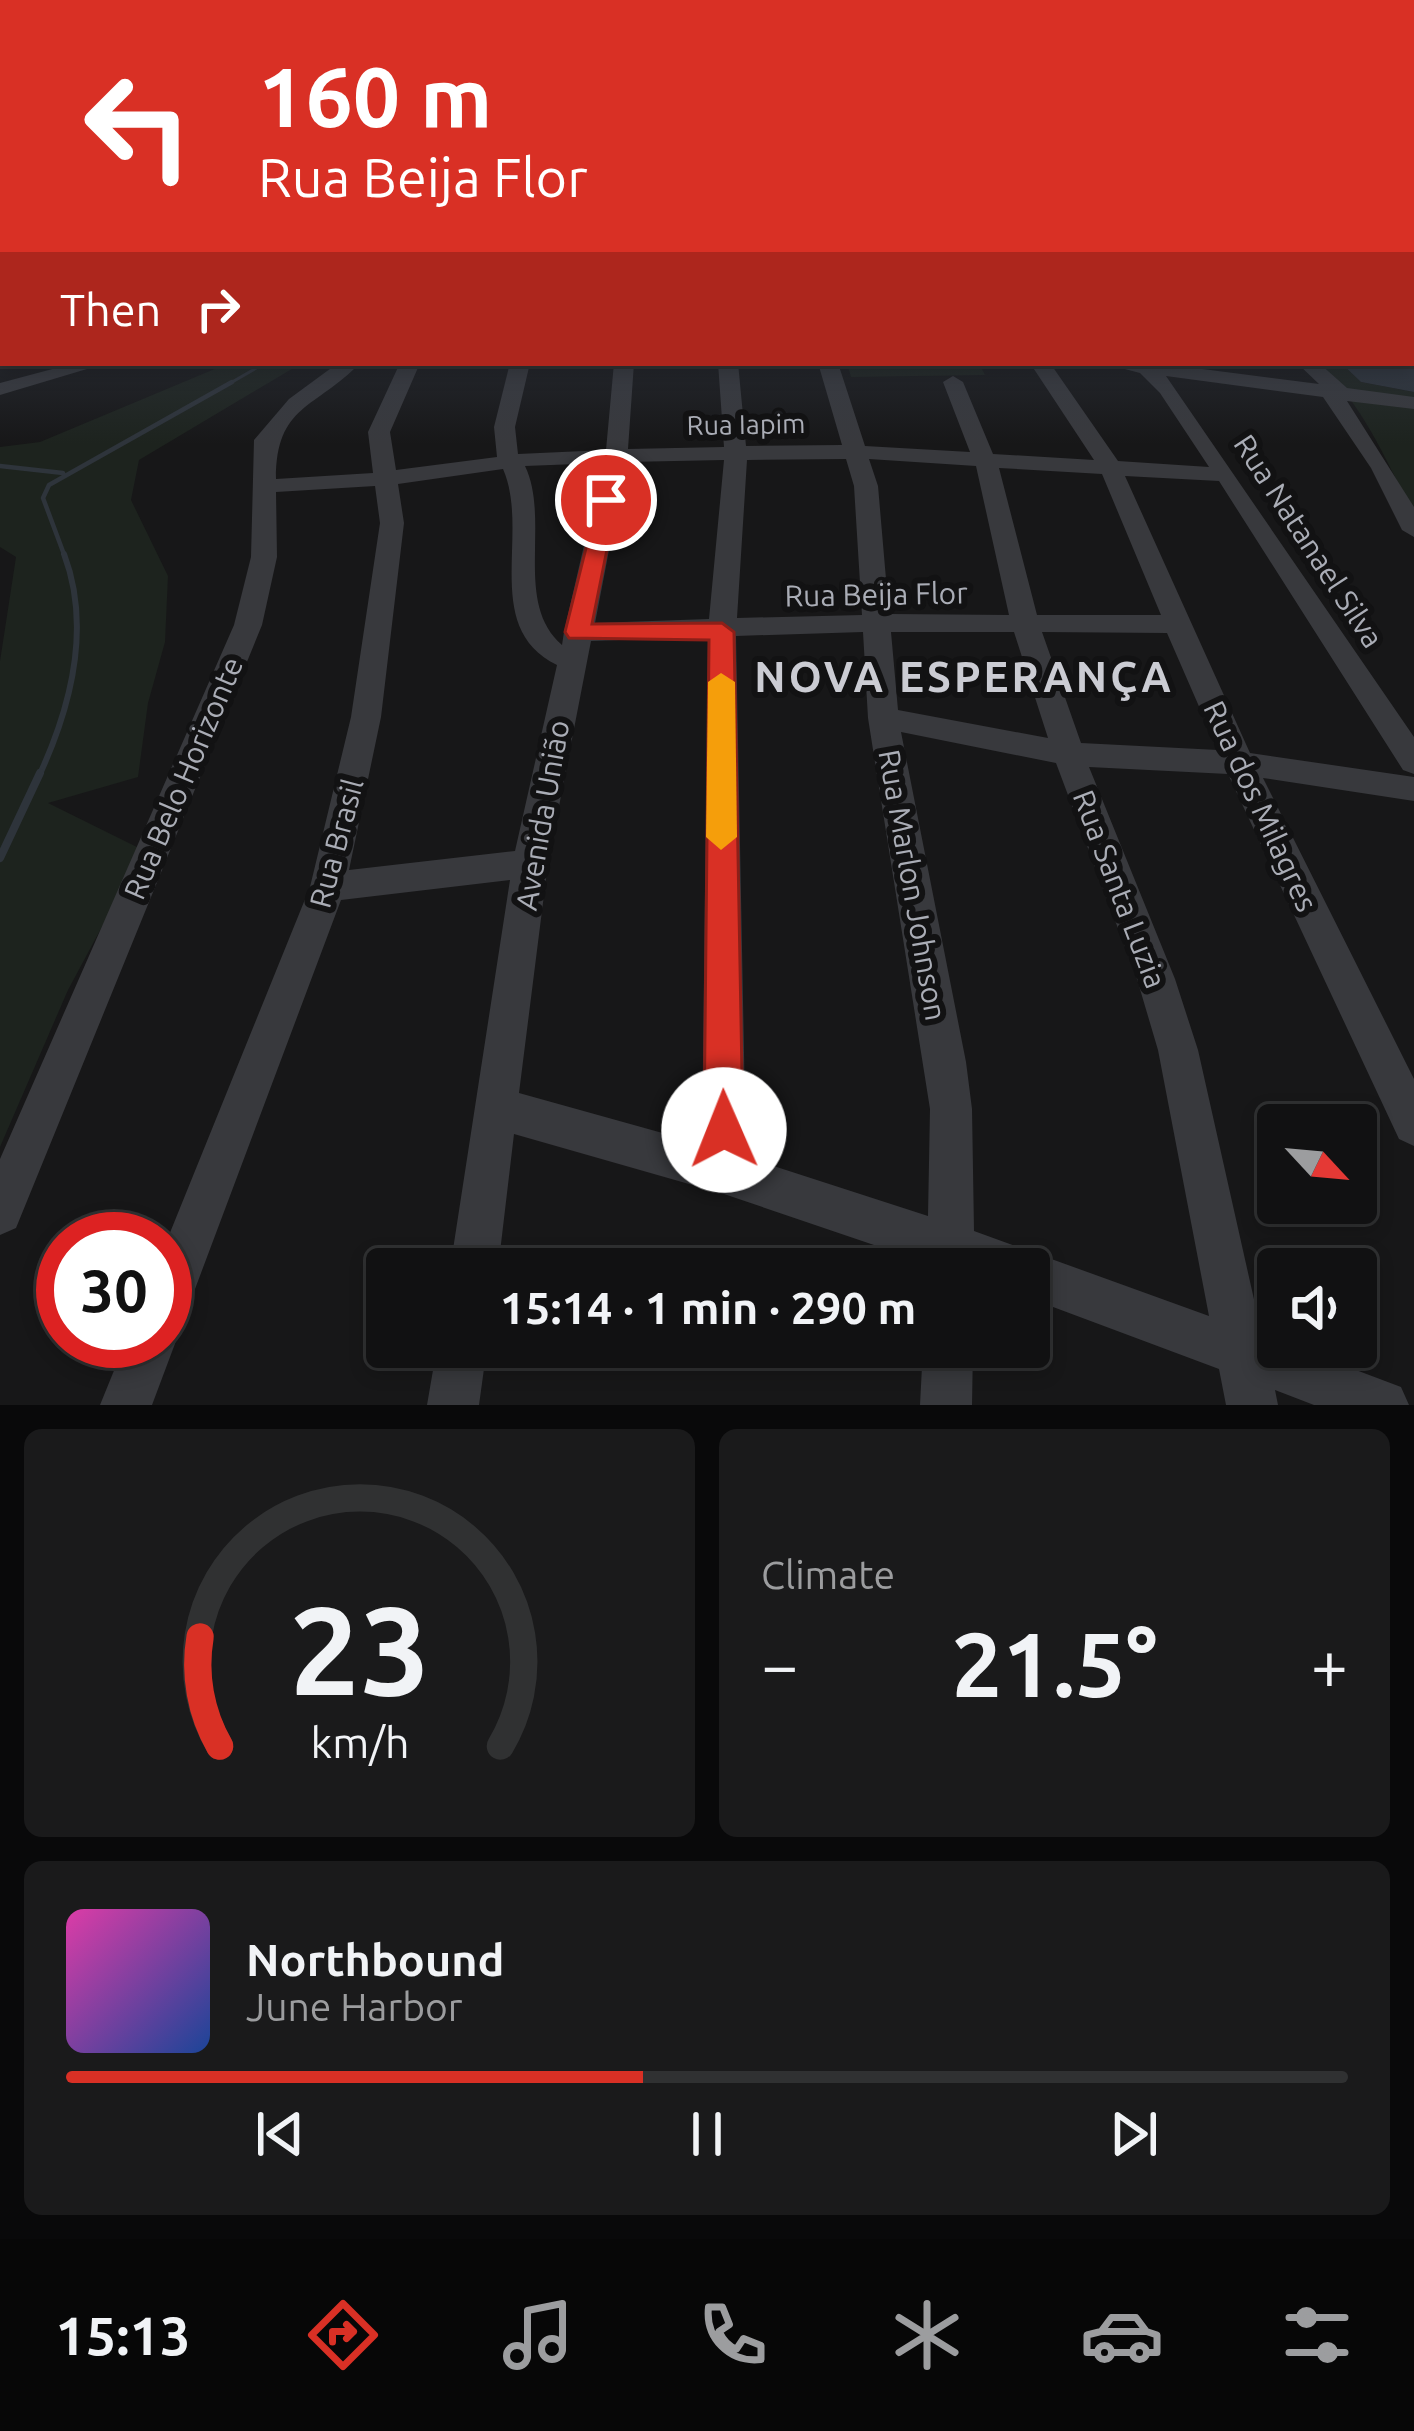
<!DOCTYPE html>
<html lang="en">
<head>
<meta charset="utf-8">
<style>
	:root { --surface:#111112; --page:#1a1a1b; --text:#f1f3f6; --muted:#9c9d9f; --line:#303132; --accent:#d93025 }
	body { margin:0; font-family:Ubuntu,sans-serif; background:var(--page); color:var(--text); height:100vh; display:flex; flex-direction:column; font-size:45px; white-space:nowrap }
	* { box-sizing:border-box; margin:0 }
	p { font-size:39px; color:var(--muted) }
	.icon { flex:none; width:66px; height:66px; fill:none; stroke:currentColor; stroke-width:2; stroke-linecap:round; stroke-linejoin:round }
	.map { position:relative; height:1405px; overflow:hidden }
	.drawer { display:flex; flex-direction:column; gap:24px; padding:24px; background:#09090a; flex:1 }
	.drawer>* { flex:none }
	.top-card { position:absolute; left:0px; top:0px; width:1416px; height:366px; box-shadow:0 6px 18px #0003,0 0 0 3px var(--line); background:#d93025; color:#fff; overflow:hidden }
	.needle { width:78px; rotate:116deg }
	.controls { position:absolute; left:1257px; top:1104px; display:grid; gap:24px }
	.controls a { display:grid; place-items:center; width:120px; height:120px; border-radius:12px; background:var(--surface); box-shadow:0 6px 18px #0003,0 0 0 3px var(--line); font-size:60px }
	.speed { position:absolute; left:36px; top:1212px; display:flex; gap:24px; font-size:60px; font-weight:700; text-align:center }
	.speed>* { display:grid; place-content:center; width:156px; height:156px; border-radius:50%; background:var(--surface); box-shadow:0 6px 18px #0003,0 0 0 3px var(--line); line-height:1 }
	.speed .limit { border:18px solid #d22; background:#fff; color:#111 }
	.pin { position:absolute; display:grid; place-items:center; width:102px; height:102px; color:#fff; margin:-51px; border:6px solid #fff; border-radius:50%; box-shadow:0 3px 12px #0007 }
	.me { position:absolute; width:132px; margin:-66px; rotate:359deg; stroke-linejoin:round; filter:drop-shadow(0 0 9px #0008) }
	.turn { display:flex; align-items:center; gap:42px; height:252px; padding:0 60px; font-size:54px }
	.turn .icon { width:156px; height:156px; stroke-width:2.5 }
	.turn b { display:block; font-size:84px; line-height:102px }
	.then { display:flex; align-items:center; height:114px; padding:0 60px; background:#0003; gap:24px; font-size:45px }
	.big { font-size:90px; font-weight:700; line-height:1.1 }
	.drawer .widget { flex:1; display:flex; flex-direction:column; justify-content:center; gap:18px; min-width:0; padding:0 42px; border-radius:18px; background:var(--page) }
	.drawer .dial { align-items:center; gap:0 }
	.dial svg { height:312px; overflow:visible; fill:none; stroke:var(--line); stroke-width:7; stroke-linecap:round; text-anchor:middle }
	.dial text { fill:var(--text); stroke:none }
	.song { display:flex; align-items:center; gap:36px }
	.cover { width:144px; height:144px; border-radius:18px; background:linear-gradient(135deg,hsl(320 70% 55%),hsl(220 70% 35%)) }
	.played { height:12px; border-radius:6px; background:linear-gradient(90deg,var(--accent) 45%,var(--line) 45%) }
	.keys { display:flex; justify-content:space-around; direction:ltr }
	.heat { display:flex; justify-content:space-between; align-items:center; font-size:66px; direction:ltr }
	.drawer .tiles { flex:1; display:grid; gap:24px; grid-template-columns:1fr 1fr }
	.widget:last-child { grid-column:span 2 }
	.trip { position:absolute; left:366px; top:1248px; width:684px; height:120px; border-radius:12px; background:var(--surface); box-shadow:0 6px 18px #0003,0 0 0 3px var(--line); font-weight:700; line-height:120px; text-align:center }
	.dock { display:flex; height:192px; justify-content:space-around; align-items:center; background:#070707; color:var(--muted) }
	.dock .icon { width:84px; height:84px }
	.dock .current { color:var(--accent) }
	.dock b { font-size:54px; color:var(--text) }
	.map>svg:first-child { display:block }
	.green { fill:#1d231e }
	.water { fill:#2e343b }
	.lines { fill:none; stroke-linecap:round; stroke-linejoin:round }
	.stream-far3 { stroke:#2e343b; stroke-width:3 }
	.stream-far2 { stroke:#2e343b; stroke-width:4.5 }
	.stream-far1 { stroke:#2e343b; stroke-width:6 }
	.stream { stroke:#2e343b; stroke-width:8 }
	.minor { fill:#38393d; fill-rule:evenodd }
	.route { fill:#d93025; stroke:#8d1f18; stroke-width:3 }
	.slow { fill:#f59e0b }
	.labels { text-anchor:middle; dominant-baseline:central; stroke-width:12; stroke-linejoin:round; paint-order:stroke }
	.far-street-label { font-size:27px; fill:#aaadb6; stroke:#121213 }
	.street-label { font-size:30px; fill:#aaadb6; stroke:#121213 }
	.district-label { font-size:42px; font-weight:bold; letter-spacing:3px; fill:#cbccd3; stroke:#121213 }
</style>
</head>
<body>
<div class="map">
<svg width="1414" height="1405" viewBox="0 0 1414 1405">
	<rect width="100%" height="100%" fill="#171718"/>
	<!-- green -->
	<path class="green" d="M229,363H302L139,460L131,500L168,576L165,642L148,703L138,777L48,803L143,850L68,990L0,1147V661L16,557L0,547V447L40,442Z
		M847,363H979L985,375L851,377Z
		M1316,363H1341L1361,382L1414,392V513C1384,459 1364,403 1316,363Z"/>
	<!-- water -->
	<path class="water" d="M1414,293V392L1361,382L1341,363H1413Z"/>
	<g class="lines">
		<!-- stream-far3 -->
		<path class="stream-far3" d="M227,385L265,363"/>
		<!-- stream-far2 -->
		<path class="stream-far2" d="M0,466L63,473
			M65,557L43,498L49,485L232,382"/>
		<!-- stream-far1 -->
		<path class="stream-far1" d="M39,776C71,707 92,628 64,554"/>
		<!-- stream -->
		<path class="stream" d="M0,858L40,773"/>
		<!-- minor -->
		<path class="minor" d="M3,261V271L0,272V262Z
			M0,303H3L0,314Z
			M0,339H3V351H0Z
			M75,363H107L0,395V383Z
			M338,363H360C316,409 276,404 276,479L373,473L368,432L400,363H420L390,432L396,470L497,457L494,427L510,363H530L515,427L518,454L606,450L614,363H634L628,449L724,447L718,363H738L746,446L842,445L818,363H838L865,446L970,452L943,382L953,376L963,382L993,454L1094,460L1030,363H1050L1118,461L1209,467L1160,393L1140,373L1102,363H1156L1319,384L1297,363H1319L1347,388L1414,397V409L1347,401L1414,507V537L1402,530L1371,468L1323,397L1166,376L1414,737V774L1403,770L1219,481L1125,476L1250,753L1414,777V801L1263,778L1414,1079V1146L1399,1139L1228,774L1089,767L1175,979L1198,1050L1262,1335L1278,1341V1347H1295L1401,1387L1409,1405H1314L1275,1390L1278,1405H1226L1219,1369L1029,1298V1269H927V1263L724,1194L514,1134L498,1269H450L510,880L341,900L189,1305L182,1322L170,1327L176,1341L152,1405H100L126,1341H165V1245L310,887L351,717L380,523L375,486L276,492L277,557L262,625L16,1228L0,1235V1159L234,625L251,557L254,440L289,399ZM846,459L854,486L862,615L737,618L747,460ZM869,459L976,466L1009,615L889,614L878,486ZM724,460L709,619L595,623L626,462ZM603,463L564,632L562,645C513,603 551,520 525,466ZM999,468L1102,474L1161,615H1037ZM503,469C531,533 480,627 557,665L515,851L349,870L381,717L404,523L398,484ZM863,632L868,718L930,1109L928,1216L746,1157L736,636ZM891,632H1014L1048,738L898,710ZM1042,632L1167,633L1218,750L1081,743ZM708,637L702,1144L519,1093L548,863L591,641ZM901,732L1056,763L1137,979L1158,1050L1209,1316L974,1231L972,1109L966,1062Z
			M437,1347H487L479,1405H427Z
			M923,1347H973L972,1405H920Z"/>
	</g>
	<!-- sky -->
	<linearGradient id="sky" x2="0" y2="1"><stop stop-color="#0d0d0d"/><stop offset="0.56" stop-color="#363c48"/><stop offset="1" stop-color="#363c48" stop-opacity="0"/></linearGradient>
	<rect width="1414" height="444" fill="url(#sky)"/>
	<!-- route -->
	<path class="route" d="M599,496L617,500L592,624L722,623L734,632L743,1130L738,1143L724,1149L710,1143L704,1130L709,640L569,638L565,632Z"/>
	<!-- slow -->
	<path class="slow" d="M721,673L735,682L737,837L721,850L706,837L708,682Z"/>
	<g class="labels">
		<!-- far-street labels -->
		<g class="far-street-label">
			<text transform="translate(746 424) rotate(-1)">Rua Iapim</text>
		</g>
		<!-- street labels -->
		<g class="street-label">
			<text transform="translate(1309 541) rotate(57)">Rua Natanael Silva</text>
			<text transform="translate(876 594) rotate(-1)">Rua Beija Flor</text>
			<text transform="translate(183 778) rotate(-67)">Rua Belo Horizonte</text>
			<text transform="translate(1261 806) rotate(65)">Rua dos Milagres</text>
			<text transform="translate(542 815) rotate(-80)">Avenida União</text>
			<text transform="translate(336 843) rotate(-75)">Rua Brasil</text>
			<text transform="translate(913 885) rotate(80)">Rua Marlon Johnson</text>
			<text transform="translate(1120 889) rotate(69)">Rua Santa Luzia</text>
		</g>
		<!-- district labels -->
		<g class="district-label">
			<text x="964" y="676">NOVA ESPERANÇA</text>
		</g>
	</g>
</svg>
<div class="controls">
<a><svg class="needle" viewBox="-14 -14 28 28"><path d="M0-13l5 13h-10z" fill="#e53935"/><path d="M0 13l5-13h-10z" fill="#9c9d9f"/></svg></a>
<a><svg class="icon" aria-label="sound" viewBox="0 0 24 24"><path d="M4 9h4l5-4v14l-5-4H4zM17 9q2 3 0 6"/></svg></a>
</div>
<div class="speed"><div class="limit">30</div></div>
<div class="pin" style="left:606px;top:500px;background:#d93025"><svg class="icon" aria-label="arrive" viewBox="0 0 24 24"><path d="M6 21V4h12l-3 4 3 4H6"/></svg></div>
<svg class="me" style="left:724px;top:1130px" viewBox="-20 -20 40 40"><circle r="19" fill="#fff"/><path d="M0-13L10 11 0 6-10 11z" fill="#d93025"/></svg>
<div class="trip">15:14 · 1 min · 290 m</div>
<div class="top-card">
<div class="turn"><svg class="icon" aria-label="left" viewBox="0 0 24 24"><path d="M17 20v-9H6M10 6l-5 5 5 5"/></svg><div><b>160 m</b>Rua Beija Flor</div></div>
<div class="then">Then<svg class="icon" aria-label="right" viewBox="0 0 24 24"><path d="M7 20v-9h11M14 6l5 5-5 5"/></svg></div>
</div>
</div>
<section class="drawer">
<div class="tiles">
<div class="widget dial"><svg viewBox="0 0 100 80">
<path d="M14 69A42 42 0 1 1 86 69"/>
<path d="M14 69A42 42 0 0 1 9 41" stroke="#d93025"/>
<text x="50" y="56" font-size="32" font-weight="700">23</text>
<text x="50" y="72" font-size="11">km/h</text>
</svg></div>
<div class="widget"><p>Climate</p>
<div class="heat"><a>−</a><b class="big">21.5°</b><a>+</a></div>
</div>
<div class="widget">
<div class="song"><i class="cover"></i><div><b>Northbound</b><p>June Harbor</p></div></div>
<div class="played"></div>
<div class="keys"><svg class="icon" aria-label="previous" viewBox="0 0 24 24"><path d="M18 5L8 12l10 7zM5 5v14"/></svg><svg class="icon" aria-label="pause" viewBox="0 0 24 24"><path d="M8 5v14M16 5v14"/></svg><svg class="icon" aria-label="next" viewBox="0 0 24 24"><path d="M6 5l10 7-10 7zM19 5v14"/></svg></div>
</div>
</div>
</section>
<nav class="dock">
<b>15:13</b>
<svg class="icon current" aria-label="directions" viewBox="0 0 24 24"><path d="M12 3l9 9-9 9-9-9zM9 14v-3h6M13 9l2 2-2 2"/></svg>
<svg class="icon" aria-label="music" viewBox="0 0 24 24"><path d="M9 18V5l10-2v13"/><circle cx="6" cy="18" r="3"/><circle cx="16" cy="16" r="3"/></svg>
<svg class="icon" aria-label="phone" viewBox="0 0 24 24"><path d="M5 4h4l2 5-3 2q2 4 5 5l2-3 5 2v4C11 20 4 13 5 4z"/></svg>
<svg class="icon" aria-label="climate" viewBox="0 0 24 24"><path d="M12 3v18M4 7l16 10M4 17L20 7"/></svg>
<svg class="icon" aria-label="car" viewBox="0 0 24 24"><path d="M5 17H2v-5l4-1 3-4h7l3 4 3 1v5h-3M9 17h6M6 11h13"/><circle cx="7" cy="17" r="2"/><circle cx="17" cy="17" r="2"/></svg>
<svg class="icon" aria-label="filters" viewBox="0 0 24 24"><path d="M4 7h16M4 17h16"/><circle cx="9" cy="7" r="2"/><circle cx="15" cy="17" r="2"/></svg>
</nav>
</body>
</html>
